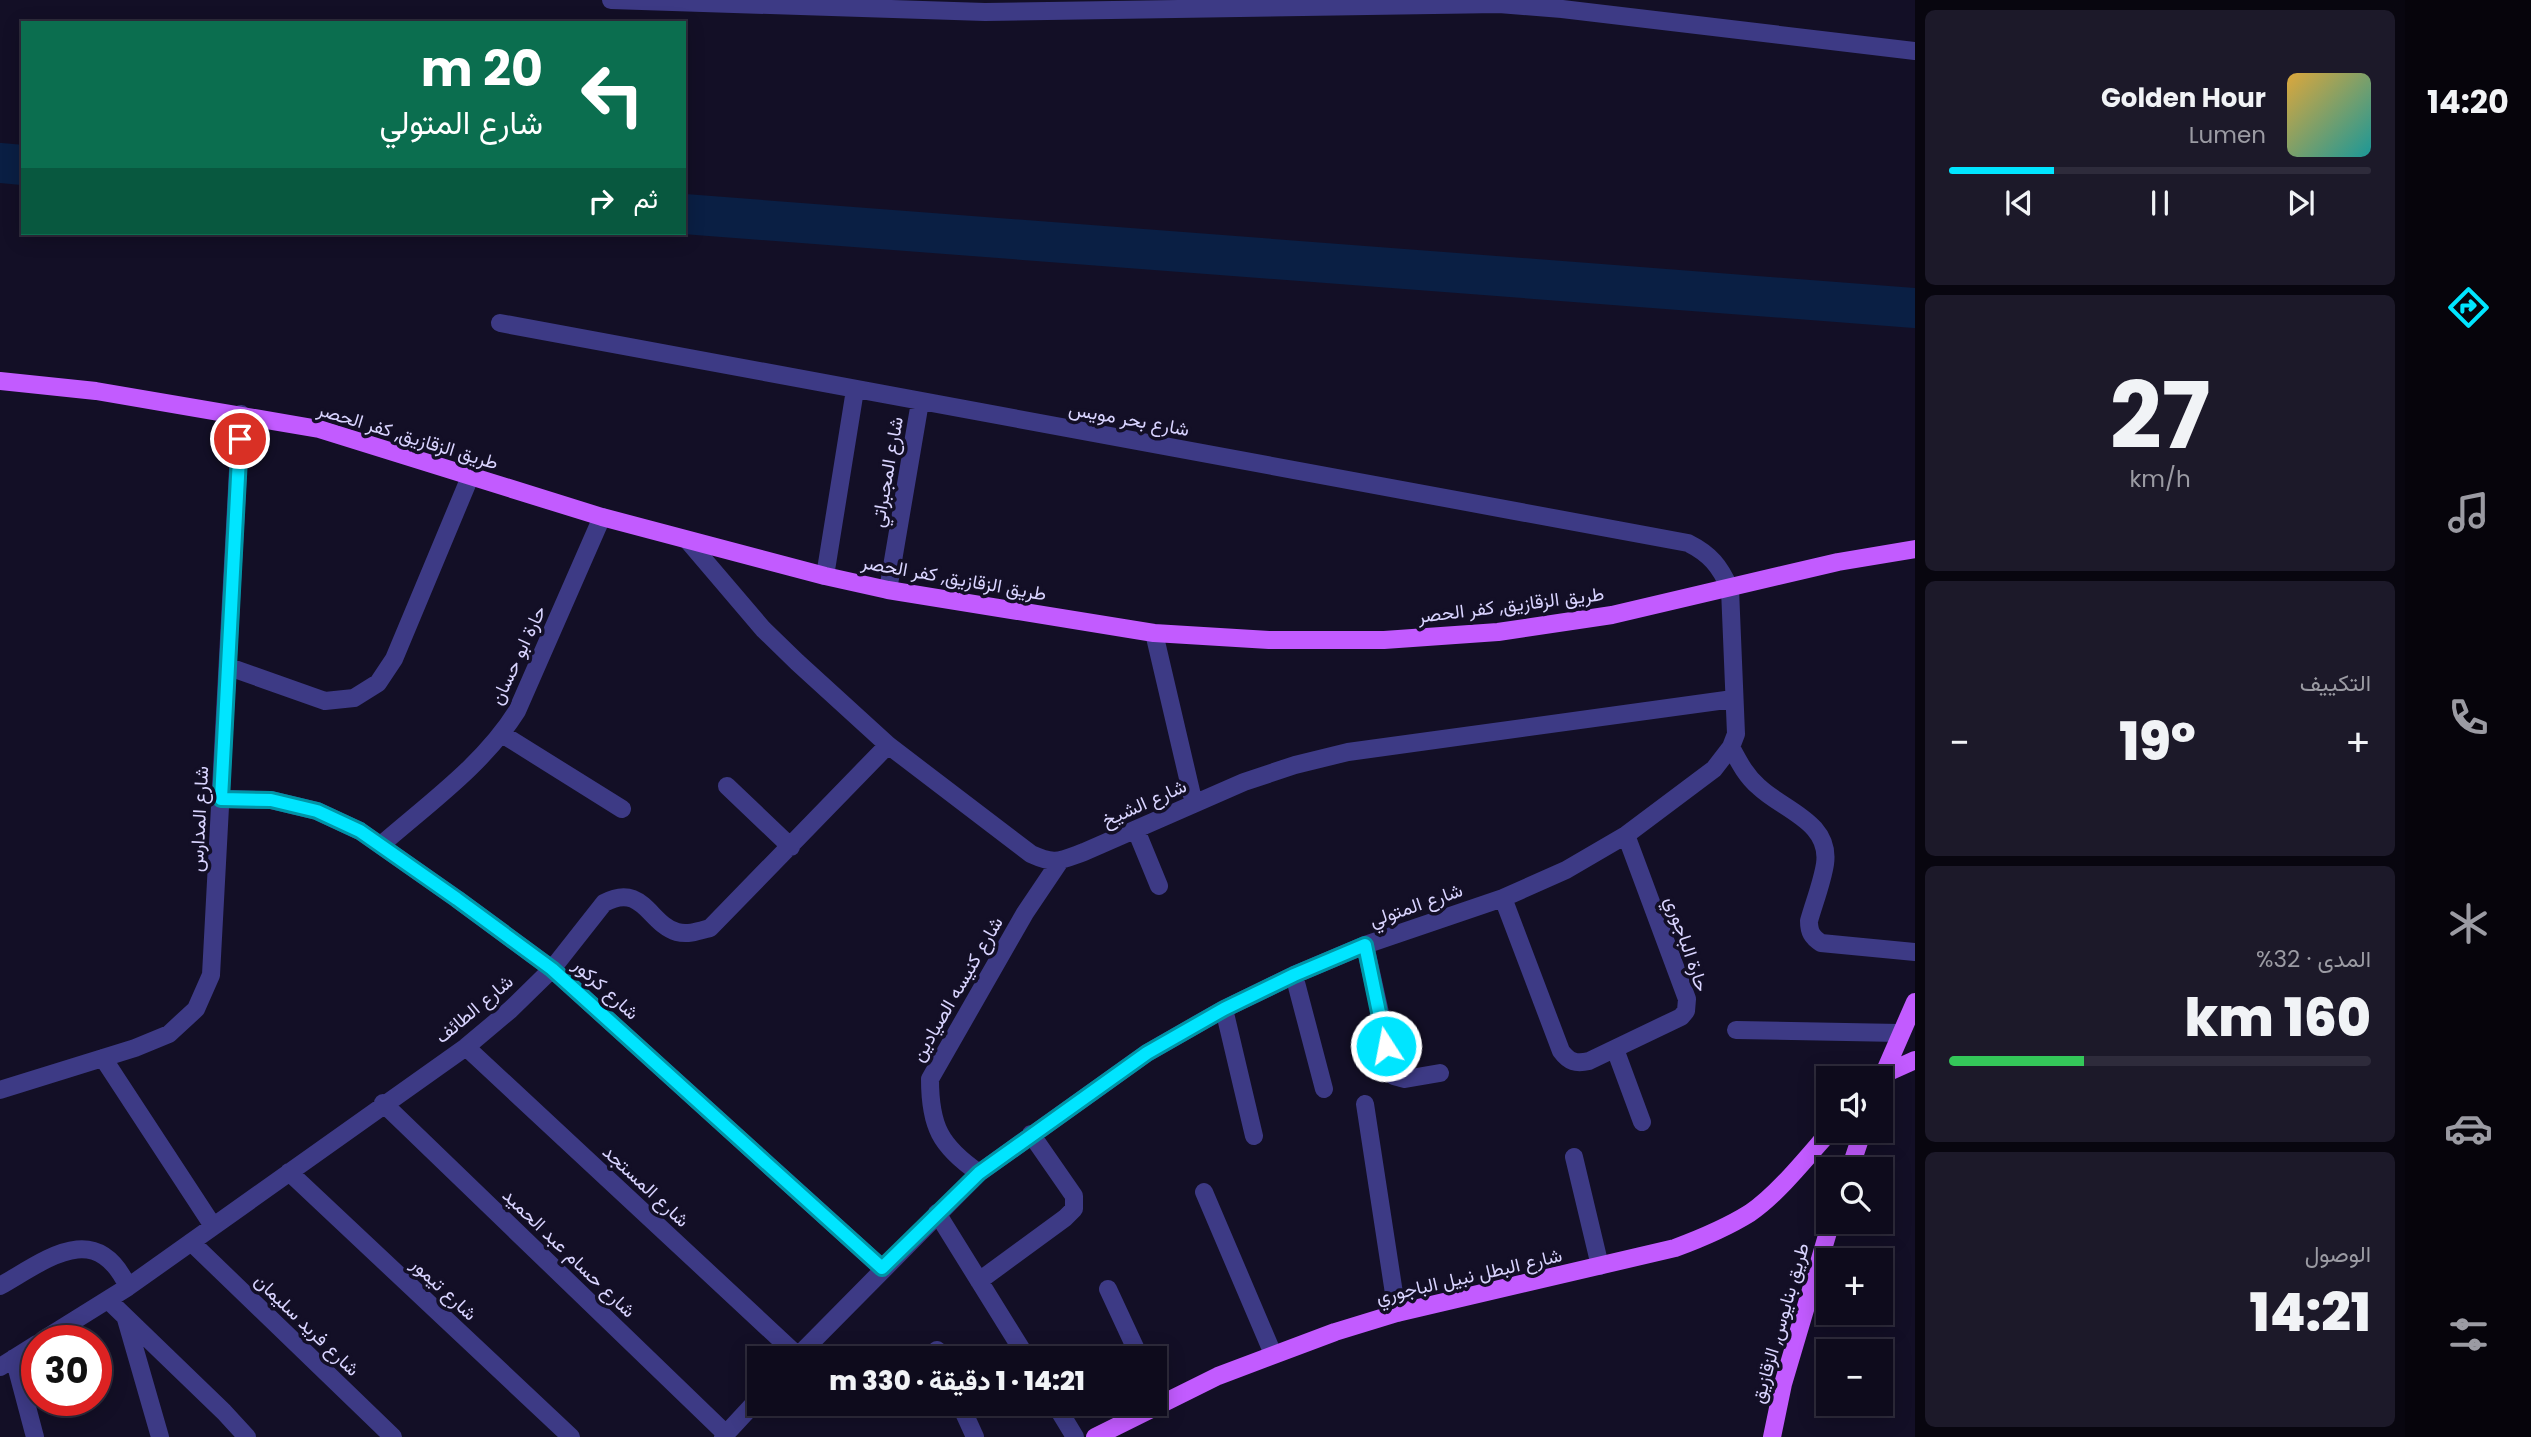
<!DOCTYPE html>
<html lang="ar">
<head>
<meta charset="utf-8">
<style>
	:root { --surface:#0e0b1c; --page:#1c1929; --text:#f1f3f6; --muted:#9b9ba3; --line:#2e2b3b; --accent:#00e5ff }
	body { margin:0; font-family:Poppins,Vazirmatn,sans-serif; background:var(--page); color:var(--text); direction:rtl; height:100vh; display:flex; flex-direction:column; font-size:26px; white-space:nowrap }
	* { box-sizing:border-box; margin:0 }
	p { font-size:23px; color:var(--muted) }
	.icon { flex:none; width:38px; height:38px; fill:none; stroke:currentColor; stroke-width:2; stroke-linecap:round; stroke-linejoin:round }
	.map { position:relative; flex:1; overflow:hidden; direction:ltr }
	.panel { display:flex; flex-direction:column; gap:10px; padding:10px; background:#08060f; width:490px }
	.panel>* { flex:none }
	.top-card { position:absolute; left:21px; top:21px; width:665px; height:214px; border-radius:0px; box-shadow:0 4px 18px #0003,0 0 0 2px var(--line); direction:rtl; background:#0b6e4f; color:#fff; overflow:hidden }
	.controls { position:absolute; left:1816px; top:1066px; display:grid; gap:14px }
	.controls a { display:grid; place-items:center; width:77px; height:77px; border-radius:0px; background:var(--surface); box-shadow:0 4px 18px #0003,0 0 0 2px var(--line); font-size:35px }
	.speed { position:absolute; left:21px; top:1325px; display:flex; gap:14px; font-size:35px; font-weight:700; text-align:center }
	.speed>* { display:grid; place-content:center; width:91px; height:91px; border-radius:50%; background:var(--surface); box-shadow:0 4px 18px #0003,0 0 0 2px var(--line); line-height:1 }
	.speed .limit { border:10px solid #d22; background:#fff; color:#111 }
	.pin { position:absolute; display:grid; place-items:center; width:60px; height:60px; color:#fff; margin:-30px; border:4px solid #fff; border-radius:50%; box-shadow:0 2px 7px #0007 }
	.me { position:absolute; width:77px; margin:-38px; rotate:349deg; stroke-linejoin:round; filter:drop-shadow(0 0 5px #0008) }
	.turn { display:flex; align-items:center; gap:24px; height:147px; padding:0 28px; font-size:32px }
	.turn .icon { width:91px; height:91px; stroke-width:2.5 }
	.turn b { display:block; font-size:49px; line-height:60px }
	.then { display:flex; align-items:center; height:66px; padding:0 28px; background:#0003; gap:14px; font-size:26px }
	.big { font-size:52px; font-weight:800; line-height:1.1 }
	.panel .tile { flex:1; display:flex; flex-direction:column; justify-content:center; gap:10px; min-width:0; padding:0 24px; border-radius:10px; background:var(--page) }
	.panel .dial { align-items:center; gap:0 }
	.dial b { font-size:91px; line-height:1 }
	.song { display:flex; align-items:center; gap:21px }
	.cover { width:84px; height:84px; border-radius:10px; background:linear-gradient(135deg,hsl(40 70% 55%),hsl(180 70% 35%)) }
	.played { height:7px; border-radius:4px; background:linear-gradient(90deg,var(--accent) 25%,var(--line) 25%) }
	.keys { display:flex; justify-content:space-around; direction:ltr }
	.heat { display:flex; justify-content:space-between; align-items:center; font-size:38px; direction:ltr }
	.charge { height:10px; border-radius:5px; background:linear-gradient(90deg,#34c759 32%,var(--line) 0) }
	.trip { position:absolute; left:747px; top:1346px; width:420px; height:70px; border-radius:0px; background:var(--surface); box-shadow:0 4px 18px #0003,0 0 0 2px var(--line); font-weight:800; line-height:70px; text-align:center; direction:rtl }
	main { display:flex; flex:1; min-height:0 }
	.menu { display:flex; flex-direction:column; width:126px; justify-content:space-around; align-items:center; background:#06040b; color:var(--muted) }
	.menu .icon { width:49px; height:49px }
	.menu .on { color:var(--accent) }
	.menu b { font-size:32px; color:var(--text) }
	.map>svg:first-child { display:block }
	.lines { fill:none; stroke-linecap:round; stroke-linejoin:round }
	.canal { stroke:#0a1f44; stroke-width:40 }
	.minor { stroke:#3d3a85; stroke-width:18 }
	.major { stroke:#c25bff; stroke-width:18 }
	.route-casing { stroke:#0095a6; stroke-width:18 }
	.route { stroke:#00e5ff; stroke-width:12 }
	.labels { text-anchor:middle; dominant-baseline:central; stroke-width:7; stroke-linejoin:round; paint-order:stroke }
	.street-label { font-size:19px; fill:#d9d4ff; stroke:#130f26 }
</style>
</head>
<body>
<main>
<nav class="menu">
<b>14:20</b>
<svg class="icon on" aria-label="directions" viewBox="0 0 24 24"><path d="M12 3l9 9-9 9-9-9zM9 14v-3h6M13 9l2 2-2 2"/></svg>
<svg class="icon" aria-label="music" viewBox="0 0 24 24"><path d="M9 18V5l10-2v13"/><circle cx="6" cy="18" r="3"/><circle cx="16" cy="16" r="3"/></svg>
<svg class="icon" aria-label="phone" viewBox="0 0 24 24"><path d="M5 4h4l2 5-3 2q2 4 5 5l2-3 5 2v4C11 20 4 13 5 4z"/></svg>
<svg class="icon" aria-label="climate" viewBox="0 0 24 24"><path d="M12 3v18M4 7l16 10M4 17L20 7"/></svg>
<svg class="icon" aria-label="car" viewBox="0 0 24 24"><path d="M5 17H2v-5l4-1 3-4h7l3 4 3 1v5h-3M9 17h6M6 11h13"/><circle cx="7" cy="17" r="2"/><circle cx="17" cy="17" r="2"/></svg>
<svg class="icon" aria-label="filters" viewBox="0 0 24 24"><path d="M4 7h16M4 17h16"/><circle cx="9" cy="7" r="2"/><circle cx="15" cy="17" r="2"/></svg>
</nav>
<section class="panel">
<div class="tile">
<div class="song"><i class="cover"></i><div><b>Golden Hour</b><p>Lumen</p></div></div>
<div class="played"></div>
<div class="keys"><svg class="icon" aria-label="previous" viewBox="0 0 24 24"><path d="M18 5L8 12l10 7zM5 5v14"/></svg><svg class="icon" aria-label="pause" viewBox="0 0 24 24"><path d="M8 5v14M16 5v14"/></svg><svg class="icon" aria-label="next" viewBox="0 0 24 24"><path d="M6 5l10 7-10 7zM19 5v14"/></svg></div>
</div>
<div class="tile dial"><b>27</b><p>km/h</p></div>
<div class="tile"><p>التكييف</p>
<div class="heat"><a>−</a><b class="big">19°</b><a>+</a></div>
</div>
<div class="tile"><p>المدى · 32%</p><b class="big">160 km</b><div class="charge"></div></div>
<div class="tile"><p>الوصول</p><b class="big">14:21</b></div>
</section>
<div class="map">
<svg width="1915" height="1437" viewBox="0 0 1915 1437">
	<rect width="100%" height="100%" fill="#130f26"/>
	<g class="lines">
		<!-- canal -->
		<path class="canal" d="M0,163L23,165
			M684,214L1915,308"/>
		<!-- minor -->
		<path class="minor" d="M611,0L985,12L1499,4L1562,9L1915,51
			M500,323L1688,543C1710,554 1720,566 1730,589L1736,734L1731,747L1714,769L1626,835L1566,870L1503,898L1365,945L1294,975L1224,1009L1147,1053L979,1173L796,1358
			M688,541L763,629L797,662L888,745L1031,854C1055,865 1059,861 1084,852L1244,782L1295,765L1348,752L1733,699
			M825,576L855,390
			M888,590L920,402
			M1154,633L1194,804
			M229,667L325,701L354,698L378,683L394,659L470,477
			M502,734L622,809
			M1731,747C1739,762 1746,776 1759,787C1783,810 1831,822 1825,864C1822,883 1814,903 1809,921C1809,932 1812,937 1821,943L1915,952
			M727,786L791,847
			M221,799L271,800L317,811L360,831L457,899L552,969L882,1268
			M1136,830L1159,886
			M381,845C429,803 483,765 517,711L602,517
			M1503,898L1561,1051C1569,1062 1576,1064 1589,1061L1681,1017L1686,1011L1687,999L1626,835
			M1365,945L1394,1076L1405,1079L1440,1073
			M1294,975L1324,1089
			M1224,1009L1254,1136
			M1736,1030L1900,1033
			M466,1047L798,1356
			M1615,1049L1642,1122
			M103,1058L213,1226
			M0,1090L135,1048L169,1034L196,1009L211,975L241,414
			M383,1103L726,1434
			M1365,1104L1397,1313
			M1574,1157L1600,1266
			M289,1172L571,1437
			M979,1173C940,1146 930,1126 930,1079L1025,913L1060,861
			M1204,1192L1273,1354
			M937,1213L1027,1358
			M191,1242L393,1437
			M979,1281L1065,1218L1074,1209V1196L1031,1134
			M0,1286C46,1260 96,1218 128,1287
			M1108,1289L1140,1358
			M108,1300L224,1412L247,1437
			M126,1319L160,1437
			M43,1340L128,1287L466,1047L510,1010L552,969L604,903C643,882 649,924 677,932C688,935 699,931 710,928L888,745
			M937,1350L940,1358
			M14,1358L35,1437
			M0,1367L37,1344
			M960,1404L975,1437
			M1055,1404L1075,1437
			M723,1437L760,1397"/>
		<!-- major -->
		<path class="major" d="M0,381L96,391L319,429L602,517L825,576L888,590L1154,633L1269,640H1384L1498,632L1612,615L1838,562L1915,549
			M1880,1078L1884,1074L1915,1060
			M1881,1080L1915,1002
			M1850,1169L1863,1130
			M1095,1437L1218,1376L1335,1332L1397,1313L1675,1248C1702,1238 1726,1228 1750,1213C1778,1194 1808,1156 1831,1130
			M1772,1437L1783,1384L1831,1222"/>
	</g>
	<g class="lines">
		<defs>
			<path id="route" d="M240,439L221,799L271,800L317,811L360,831L457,899L552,969L882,1268L979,1173L1147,1053L1224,1009L1294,975L1365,945L1386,1046"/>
		</defs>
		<!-- route casing -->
		<use href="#route" class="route-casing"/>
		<!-- route -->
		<use href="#route" class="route"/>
	</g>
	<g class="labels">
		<!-- street labels -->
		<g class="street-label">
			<text transform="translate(1129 419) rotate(10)">شارع بحر مويس</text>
			<text transform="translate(408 436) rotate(17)">طريق الزقازيق, كفر الحصر</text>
			<text transform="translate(887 472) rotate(-80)">شارع المجبراتي</text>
			<text transform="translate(954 578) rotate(10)">طريق الزقازيق, كفر الحصر</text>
			<text transform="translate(1511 605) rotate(-7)">طريق الزقازيق, كفر الحصر</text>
			<text transform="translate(518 655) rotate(-65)">حارة ابو حسان</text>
			<text transform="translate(1144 803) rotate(-24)">شارع الشيخ</text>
			<text transform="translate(199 819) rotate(-87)">شارع المدارس</text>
			<text transform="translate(1416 905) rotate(-19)">شارع المتولي</text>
			<text transform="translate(1687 944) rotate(71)">حارة الباجوري</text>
			<text transform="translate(606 989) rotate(42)">شارع كركور</text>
			<text transform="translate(957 989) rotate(-60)">شارع كنيسه الصيادين</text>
			<text transform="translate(474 1009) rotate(-40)">شارع الطائف</text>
			<text transform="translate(646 1186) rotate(43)">شارع المستجد</text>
			<text transform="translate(569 1253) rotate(44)">شارع حسام عبد الحميد</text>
			<text transform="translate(1469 1276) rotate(-13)">شارع البطل نبيل الباجوري</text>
			<text transform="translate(444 1289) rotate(43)">شارع تيمور</text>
			<text transform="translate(1780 1323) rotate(-74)">طريق بنايوس, الزقازيق</text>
			<text transform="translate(307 1325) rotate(44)">شارع فريد سليمان</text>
		</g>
	</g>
</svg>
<div class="controls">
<a><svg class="icon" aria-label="sound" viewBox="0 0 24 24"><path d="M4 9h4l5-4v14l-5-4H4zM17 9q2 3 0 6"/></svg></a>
<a><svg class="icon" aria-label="search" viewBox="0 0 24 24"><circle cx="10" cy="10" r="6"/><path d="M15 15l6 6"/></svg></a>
<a>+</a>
<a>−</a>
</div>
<div class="speed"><div class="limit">30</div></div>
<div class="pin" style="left:240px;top:439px;background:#d93025"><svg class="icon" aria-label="arrive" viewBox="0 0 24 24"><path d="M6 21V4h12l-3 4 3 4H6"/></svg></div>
<svg class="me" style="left:1386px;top:1046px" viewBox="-20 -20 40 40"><circle r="17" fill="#00e5ff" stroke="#fff" stroke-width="3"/><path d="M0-11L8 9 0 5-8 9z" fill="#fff"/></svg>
<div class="trip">14:21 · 1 دقيقة · 330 m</div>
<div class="top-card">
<div class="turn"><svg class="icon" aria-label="left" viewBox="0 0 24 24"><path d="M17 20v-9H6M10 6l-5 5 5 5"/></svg><div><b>20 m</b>شارع المتولي</div></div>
<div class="then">ثم<svg class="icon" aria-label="right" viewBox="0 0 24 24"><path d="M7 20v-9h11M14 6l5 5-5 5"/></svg></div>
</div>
</div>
</main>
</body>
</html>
